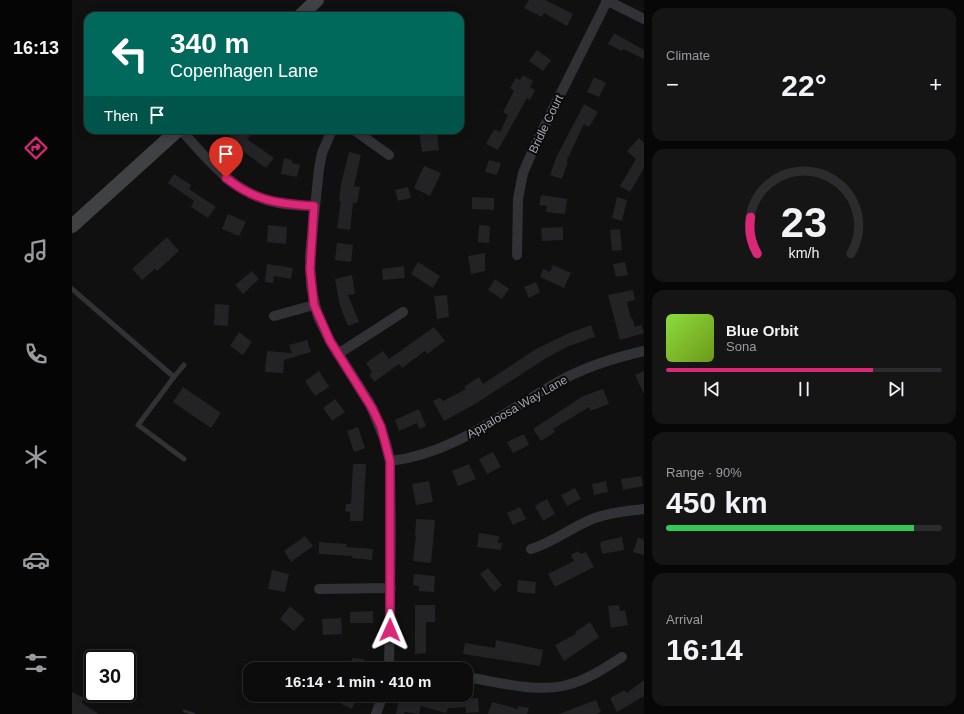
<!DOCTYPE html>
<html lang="en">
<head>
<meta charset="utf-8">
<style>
	:root { --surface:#0c0c0d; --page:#151516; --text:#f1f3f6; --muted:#9a9b9d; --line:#2c2c2e; --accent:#db2777 }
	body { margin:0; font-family:Arial,sans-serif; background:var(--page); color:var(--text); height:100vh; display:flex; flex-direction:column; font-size:15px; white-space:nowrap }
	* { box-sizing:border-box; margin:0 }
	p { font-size:13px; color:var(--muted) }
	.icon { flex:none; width:22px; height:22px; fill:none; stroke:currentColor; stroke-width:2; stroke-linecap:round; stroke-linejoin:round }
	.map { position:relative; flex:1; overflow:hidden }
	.sheet { display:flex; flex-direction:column; gap:8px; padding:8px; background:#070707; width:320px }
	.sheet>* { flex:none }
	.guide { position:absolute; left:12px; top:12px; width:380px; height:122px; border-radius:12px; box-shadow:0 2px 10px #0003,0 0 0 1px var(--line); background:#00695c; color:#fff; overflow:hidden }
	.speed { position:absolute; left:12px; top:650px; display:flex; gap:8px; font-size:20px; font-weight:700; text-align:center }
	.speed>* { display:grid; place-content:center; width:52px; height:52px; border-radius:50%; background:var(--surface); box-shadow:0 2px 10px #0003,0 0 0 1px var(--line); line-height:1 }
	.speed .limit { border:2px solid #111; border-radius:6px; background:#fff; color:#111 }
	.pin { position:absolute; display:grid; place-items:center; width:34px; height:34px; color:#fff; margin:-41px -17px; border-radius:50% 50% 50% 0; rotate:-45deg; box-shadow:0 0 4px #0007 }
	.pin .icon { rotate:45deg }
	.me { position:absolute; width:44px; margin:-22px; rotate:1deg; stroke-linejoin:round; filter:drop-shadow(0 0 3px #0008) }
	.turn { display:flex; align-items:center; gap:14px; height:84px; padding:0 20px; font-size:18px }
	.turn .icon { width:52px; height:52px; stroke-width:2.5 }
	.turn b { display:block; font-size:28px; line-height:34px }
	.then { display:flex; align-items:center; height:38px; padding:0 20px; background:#0003; gap:8px; font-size:15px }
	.big { font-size:30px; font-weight:800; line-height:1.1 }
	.sheet .widget { flex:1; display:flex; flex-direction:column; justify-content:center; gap:6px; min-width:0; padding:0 14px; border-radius:12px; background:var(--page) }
	.sheet .dial { align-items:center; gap:0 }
	.dial svg { height:104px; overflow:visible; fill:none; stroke:var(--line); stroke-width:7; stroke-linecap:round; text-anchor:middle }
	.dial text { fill:var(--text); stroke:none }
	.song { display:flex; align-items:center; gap:12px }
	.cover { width:48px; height:48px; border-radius:6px; background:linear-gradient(135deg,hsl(90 70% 55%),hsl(80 70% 35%)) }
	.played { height:4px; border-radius:2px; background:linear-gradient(90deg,var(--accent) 75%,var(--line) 75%) }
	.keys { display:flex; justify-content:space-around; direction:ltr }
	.heat { display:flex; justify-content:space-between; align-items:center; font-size:22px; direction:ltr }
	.charge { height:6px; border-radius:3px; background:linear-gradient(90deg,#34c759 90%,var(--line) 0) }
	.trip { position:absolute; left:171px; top:662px; width:230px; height:40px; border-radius:12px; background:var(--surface); box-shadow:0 2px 10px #0003,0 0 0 1px var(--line); font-weight:800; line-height:40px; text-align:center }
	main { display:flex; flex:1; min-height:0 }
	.dock { display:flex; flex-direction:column; width:72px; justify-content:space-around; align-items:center; background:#050505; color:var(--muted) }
	.dock .icon { width:28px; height:28px }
	.dock .active { color:var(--accent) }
	.dock b { font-size:18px; color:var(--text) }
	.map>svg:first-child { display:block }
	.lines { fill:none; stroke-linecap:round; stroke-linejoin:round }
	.stream { stroke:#282e32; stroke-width:2.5 }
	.building { fill:#232325 }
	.lane { stroke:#313235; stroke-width:5 }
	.street { stroke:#313235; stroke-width:10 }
	.secondary { stroke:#3f4145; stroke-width:14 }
	.route-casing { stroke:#8e194d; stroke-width:10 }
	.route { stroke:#db2777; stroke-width:7 }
	.labels { text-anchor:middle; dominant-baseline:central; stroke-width:4; stroke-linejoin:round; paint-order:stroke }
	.street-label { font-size:12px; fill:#a3a6b0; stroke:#0b0b0c }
</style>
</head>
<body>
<main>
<nav class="dock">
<b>16:13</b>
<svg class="icon active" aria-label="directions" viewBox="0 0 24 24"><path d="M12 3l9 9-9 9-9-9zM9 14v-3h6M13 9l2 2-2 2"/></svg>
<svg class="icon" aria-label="music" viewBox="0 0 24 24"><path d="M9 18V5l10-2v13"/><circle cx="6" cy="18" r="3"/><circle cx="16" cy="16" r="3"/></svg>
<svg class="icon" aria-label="phone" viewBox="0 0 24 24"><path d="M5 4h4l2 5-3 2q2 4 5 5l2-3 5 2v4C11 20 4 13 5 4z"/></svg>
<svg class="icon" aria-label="climate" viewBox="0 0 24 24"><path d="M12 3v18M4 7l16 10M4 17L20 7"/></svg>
<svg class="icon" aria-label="car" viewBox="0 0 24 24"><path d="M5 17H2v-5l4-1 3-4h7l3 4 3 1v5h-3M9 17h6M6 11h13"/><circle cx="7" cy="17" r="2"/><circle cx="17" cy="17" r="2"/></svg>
<svg class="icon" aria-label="filters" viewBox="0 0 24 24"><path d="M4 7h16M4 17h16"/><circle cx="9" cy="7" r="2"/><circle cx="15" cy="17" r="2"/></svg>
</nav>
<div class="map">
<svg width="572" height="714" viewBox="0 0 572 714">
	<rect width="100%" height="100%" fill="#101011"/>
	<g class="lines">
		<!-- stream -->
		<path class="stream" d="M112,711L122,714"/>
	</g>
	<!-- building -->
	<path class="building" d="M457,0H473L501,14L495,26L472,13L470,17L452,8Z
		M542,33L572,50V59L551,49L550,51L536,44Z
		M465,50L479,60L471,71L457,61Z
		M451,75L461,81L458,87L463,90L458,100L455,98L426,150L414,144L422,129L428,132L436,115L431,112L442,91L438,88L444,78L448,80Z
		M522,77L534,83L527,97L515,92Z
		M512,104L526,112L517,127L512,124L494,162H496L490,179L478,175L484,158Z
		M152,130H185L175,139L202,158L194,168L172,152Z
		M352,130H365L367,150L350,152L347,131Z
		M567,138L572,143V168L558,192L548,186L564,159L555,151Z
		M277,152L289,155L282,186L288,187L285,203H281L278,230L265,228L269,201H267L269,184Z
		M212,158L220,160V163L228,165L225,177L209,174Z
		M417,160L429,163L425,175L413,172Z
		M352,166L369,173L358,196L342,188Z
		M102,174L119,185L117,189L144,207L136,218L119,207L122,201L96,183Z
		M336,187L339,198L326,201L323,190Z
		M469,195L495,199L493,214L474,212L475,206L467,205Z
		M400,197L422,198V210L400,209Z
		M545,197L555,200L550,221L540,218Z
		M156,214L174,222L167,236L150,229Z
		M196,225L215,227L214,244L195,242Z
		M407,225L418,226L417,243L406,242Z
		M491,227V240L470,241L469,228Z
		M548,229L550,250L540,251L538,230Z
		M95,237L107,251L85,271L83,269L70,280L60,269Z
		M265,243L281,245L279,262L263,260Z
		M413,253V271L399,274L396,256Z
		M346,262L368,276L361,288L339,274Z
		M553,262L556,275L544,277L541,264Z
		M195,264L221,268L219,279L202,276L201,283L193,282Z
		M481,265L499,273L492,288L468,277L471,269L478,272Z
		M332,266L333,278L311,280L310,269Z
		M180,271L187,279L171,294L163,285Z
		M280,275L283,294L276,295L287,322L276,326L268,306L263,279Z
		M423,279L437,289L430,299L416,290Z
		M464,282L468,292L457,298L452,287Z
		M561,290L563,300L555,302L559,319L560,318L563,327L569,325L572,333L548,340L536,295Z
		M375,295L377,317L365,319L362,296Z
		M143,304L157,305L156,326L142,325Z
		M519,325L523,337L497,346L476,357L403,404L372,421L361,401L368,398L371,401L394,389L392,387L407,377L411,384L464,349L497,333Z
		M362,327L373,341L355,354L353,351L330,368L327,364L302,382L297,374L300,372L294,363L311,351L317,359Z
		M167,332L180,342L171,355L158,346Z
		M235,340L239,352L212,360L211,373L193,372L195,351L220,353L217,345Z
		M247,371L257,387L243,396L233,381Z
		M572,371V394L563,375Z
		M111,387L149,413L139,428L101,402Z
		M531,389L537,404L518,411L517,407L481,429L483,432L469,441L461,429L511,396Z
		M263,399L273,412L260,421L251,408Z
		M347,409L354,426L347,429L345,423L327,431L323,420Z
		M286,427L293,448L282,452L275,431Z
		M452,434L457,445L441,453L435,442Z
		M421,452L429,467L415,474L407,459Z
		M281,464H294L291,521H278V512L273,511L274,504H279Z
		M397,464L404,479L386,486L380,471Z
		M569,476L571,486L551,490L549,479Z
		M357,481L361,502L344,505L340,484Z
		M534,481L536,492L522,495L520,484Z
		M503,488L509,499L495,506L489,495Z
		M475,499L483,514L471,521L463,506Z
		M448,507L454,519L441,525L435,513Z
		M344,519L363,520L359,563L341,561L344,536H343Z
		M407,533L427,536L426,543H430L429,550L405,547Z
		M233,536L241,546L219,562L212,551Z
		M550,537L552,550L530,554L528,543L531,541Z
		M566,537L572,540V555L561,552Z
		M247,542L275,544L274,547L301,549L300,560L280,558V556L247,554Z
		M506,551L509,554L514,552L522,567L483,587L476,574L502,561L499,555Z
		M416,568L430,585L422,592L408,574Z
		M200,570L217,574L213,592L196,589Z
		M342,574L363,576L362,592L347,591V586L341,585Z
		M446,580L464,582L463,594L445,592Z
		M343,605H363V622H354V653L343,654Z
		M547,605L548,611L553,610L556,625L539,628L536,606Z
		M218,606L233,619L222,631L208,619Z
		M301,611V623H278V612Z
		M269,618L270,634L251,635L250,619Z
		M518,622L527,637L492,661L483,645L504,634L503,632Z
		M424,640L471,650L468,666L391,654L393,643L423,648Z
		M280,658L292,659V669H279Z
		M572,680V696L545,712L538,698L552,690L555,693Z
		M0,692L12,698L10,703L27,714H0Z
		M273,695H286L280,709L269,704Z
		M328,695L358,700L359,695H372L379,697L378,700L406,698L407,712L394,713V707L376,708L374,713L349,706L347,714L333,712L332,714H324Z
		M524,700L529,712L524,714H487Z
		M420,702L446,709V706L457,708L455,714H416Z"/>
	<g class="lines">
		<!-- lane -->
		<path class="lane" d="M0,289L102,377L66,425L112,459
			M102,377L112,365"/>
		<!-- street -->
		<path class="street" d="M534,0L572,19
			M109,130C137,161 163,195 206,203C218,206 230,206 242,206
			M260,130L250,153L247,169L238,255L239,286L246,317L258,341L297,402L314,443L318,461L319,532L317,669
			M282,130L317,155
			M445,255L446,199L451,173L464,143L535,1
			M202,316L242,305
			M266,354L331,312
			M318,461C380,454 431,413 484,383C512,367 541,358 572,351
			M459,549C482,542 501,526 523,518C539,512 556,511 572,509
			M247,589L319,588
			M317,665L345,669
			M394,677C426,682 463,693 495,685C515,680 533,668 550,657
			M304,714L311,695"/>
		<!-- secondary -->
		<path class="secondary" d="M228,16L245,0
			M0,226L106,130"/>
	</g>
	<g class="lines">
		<defs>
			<path id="route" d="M154,178C183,201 207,204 242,206L238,269L242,305L258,341L300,408L309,427L318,461V630"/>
		</defs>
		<!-- route casing -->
		<use href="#route" class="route-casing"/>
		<!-- route -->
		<use href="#route" class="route"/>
	</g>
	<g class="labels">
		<!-- street labels -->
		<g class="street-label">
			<text transform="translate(474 124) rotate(-64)">Bridle Court</text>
			<text transform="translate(445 407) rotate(-30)">Appaloosa Way Lane</text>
		</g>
	</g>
</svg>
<div class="speed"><div class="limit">30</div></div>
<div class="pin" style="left:154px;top:178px;background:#d93025"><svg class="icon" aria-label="arrive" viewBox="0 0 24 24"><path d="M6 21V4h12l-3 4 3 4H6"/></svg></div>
<svg class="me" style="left:318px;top:630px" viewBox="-20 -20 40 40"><path d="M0-17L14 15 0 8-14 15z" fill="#db2777" stroke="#fff" stroke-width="4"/></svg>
<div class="trip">16:14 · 1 min · 410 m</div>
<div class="guide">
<div class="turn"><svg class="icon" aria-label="left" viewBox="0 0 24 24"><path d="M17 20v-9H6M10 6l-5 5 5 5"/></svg><div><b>340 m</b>Copenhagen Lane</div></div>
<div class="then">Then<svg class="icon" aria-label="arrive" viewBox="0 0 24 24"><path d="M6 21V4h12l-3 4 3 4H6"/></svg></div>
</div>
</div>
<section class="sheet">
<div class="widget"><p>Climate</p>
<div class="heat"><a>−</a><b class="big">22°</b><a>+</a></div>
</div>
<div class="widget dial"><svg viewBox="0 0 100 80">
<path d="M14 69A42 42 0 1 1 86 69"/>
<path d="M14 69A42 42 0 0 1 9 41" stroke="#db2777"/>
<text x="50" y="56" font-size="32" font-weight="700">23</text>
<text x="50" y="72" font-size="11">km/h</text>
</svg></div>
<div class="widget">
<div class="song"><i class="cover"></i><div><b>Blue Orbit</b><p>Sona</p></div></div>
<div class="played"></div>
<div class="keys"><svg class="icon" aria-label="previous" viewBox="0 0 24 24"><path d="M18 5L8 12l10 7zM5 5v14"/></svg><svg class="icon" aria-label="pause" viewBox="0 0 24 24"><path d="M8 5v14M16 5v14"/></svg><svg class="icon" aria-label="next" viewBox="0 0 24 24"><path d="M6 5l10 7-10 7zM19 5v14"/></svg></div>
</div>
<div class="widget"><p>Range · 90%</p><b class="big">450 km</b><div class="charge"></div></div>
<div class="widget"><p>Arrival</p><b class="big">16:14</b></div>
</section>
</main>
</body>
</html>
